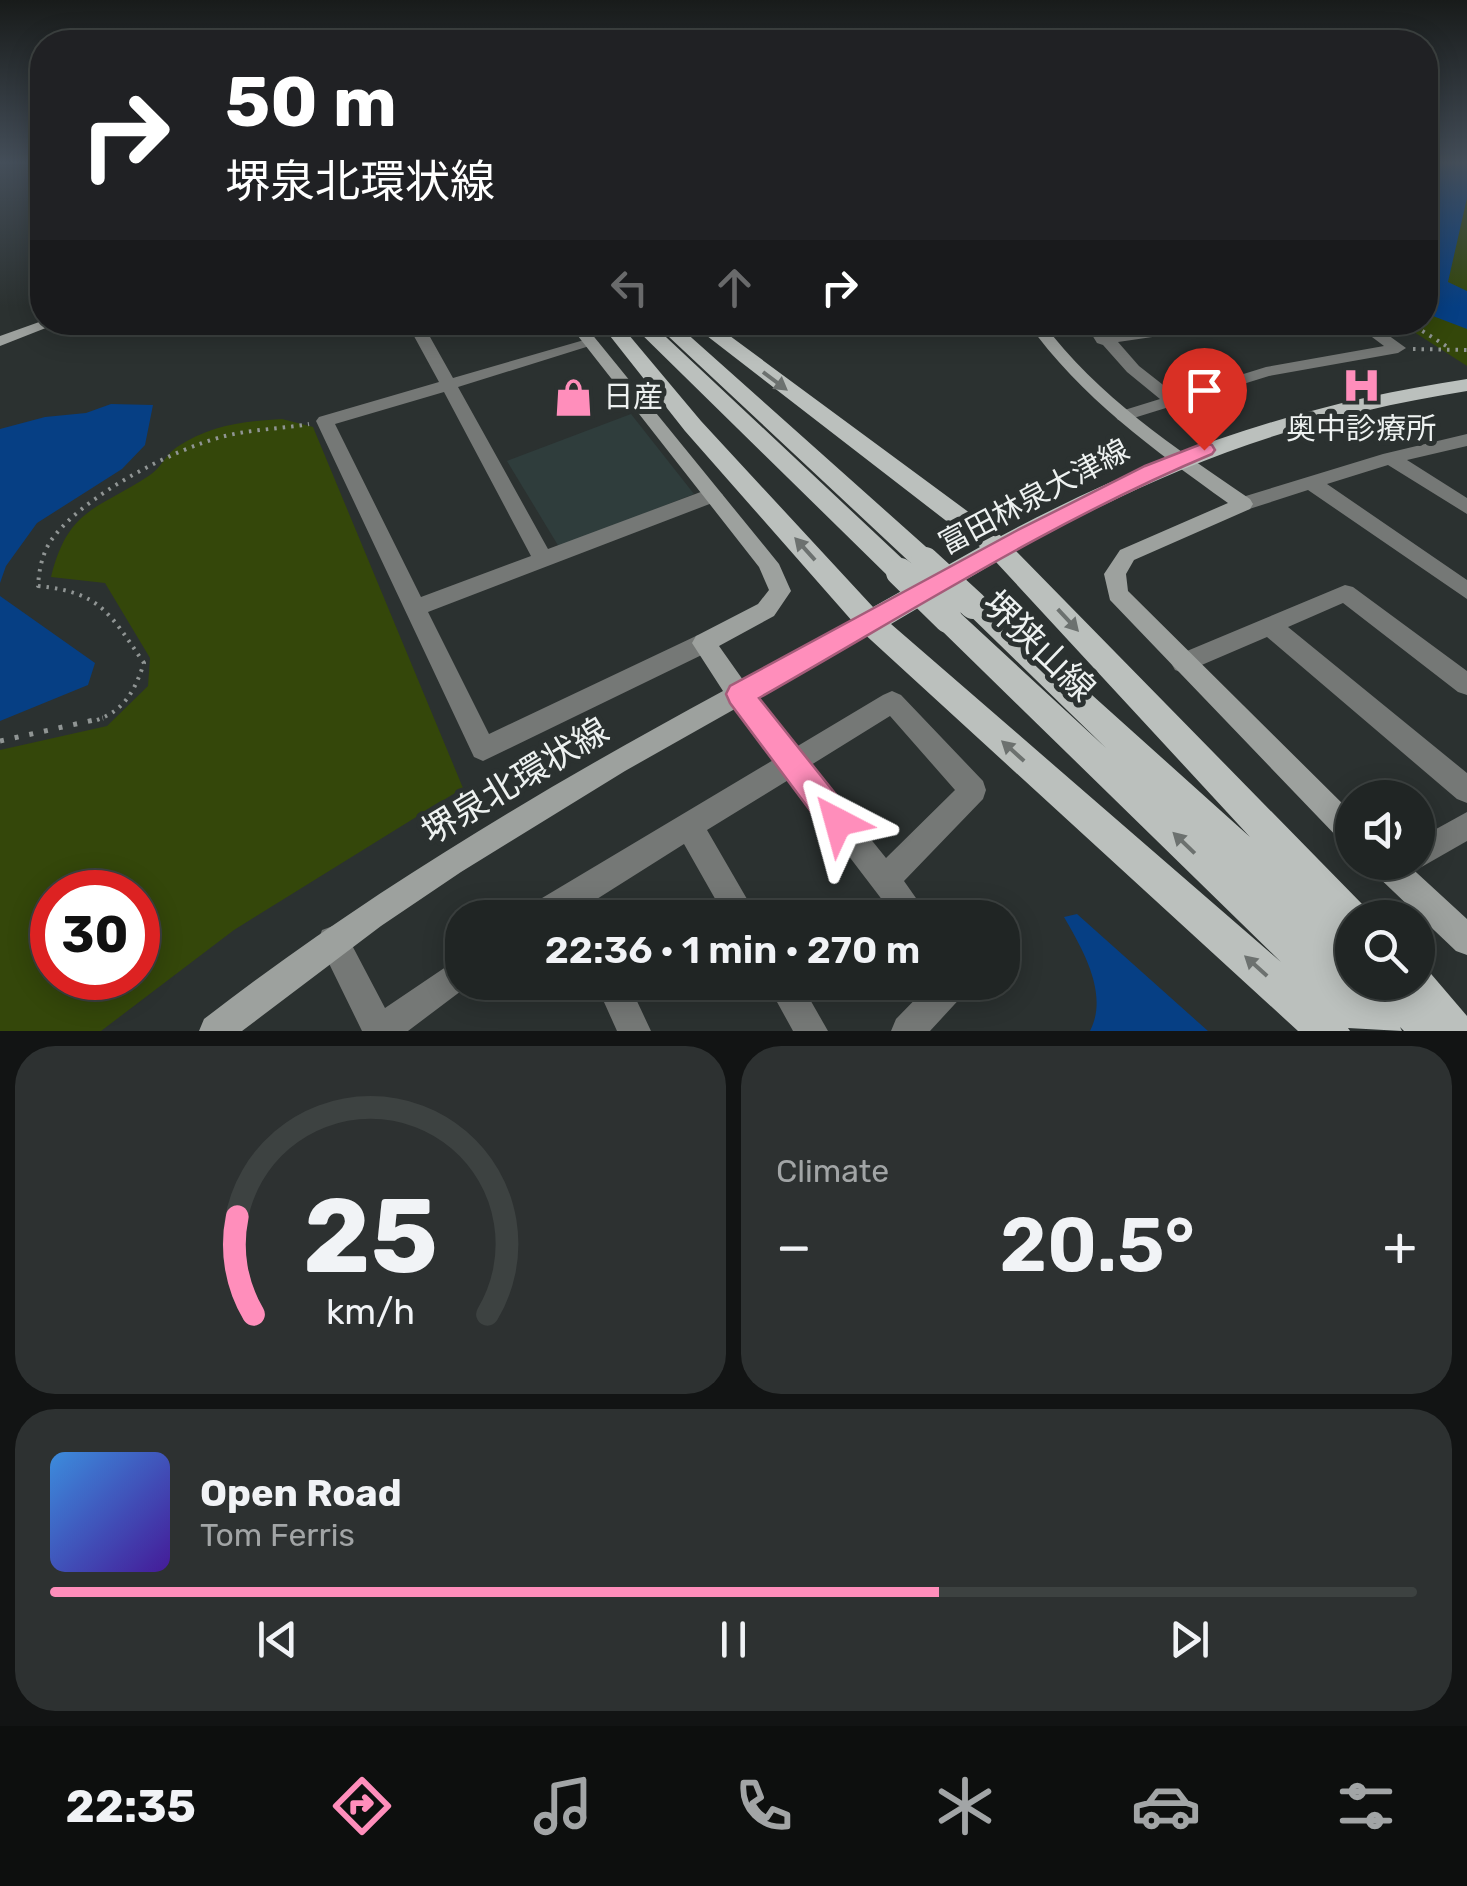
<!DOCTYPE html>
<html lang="en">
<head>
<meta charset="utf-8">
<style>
	:root { --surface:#202524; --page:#2d3131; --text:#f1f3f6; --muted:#a2a5a6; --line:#3d4241; --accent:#ff8ebb }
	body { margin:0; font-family:Rubik,"Noto Sans JP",sans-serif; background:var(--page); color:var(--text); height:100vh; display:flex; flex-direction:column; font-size:38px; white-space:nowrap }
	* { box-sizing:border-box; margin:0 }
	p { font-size:32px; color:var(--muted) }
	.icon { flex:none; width:55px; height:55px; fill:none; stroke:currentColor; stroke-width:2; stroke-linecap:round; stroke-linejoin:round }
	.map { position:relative; height:1031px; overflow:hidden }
	.drawer { display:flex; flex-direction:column; gap:15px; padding:15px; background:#121414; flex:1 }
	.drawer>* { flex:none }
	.guide { position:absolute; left:30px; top:30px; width:1408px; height:305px; border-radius:40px; box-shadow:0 5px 25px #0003,0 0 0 2px var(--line); background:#202124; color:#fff; overflow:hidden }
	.fabs { position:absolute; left:1335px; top:780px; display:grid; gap:20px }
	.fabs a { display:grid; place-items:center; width:100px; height:100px; border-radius:50%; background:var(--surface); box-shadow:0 5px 25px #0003,0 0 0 2px var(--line); font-size:50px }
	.speed { position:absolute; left:30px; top:870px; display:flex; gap:20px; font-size:50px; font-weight:700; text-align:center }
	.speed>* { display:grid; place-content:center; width:130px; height:130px; border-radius:50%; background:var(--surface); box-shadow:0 5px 25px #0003,0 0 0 2px var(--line); line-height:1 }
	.speed .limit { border:15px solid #d22; background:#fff; color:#111 }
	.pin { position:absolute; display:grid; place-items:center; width:85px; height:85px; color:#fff; margin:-102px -42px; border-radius:50% 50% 50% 0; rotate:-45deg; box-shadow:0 0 10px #0007 }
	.pin .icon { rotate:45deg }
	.me { position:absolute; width:110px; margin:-55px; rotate:321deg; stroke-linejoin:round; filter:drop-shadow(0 0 8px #0008) }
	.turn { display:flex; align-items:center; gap:35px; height:210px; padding:0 30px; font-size:45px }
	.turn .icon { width:130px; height:130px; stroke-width:2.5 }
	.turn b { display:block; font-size:70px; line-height:85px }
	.lanes { display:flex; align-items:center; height:95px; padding:0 30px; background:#0003; justify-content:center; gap:50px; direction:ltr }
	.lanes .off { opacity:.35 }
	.big { font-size:75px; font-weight:600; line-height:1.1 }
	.drawer .tile { flex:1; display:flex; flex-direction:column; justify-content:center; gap:15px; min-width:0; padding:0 35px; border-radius:40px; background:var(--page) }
	.drawer .dial { align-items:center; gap:0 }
	.dial svg { height:260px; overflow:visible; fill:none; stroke:var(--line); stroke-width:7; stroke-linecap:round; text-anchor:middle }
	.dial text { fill:var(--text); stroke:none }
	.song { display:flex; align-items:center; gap:30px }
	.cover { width:120px; height:120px; border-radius:15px; background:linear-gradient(135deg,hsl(210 70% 55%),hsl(260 70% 35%)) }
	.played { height:10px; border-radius:5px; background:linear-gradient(90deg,var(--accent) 65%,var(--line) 65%) }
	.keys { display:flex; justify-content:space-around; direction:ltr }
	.heat { display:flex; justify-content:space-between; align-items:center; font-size:55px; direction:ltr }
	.drawer .tiles { flex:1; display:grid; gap:15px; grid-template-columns:1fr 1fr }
	.tile:last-child { grid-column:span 2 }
	.trip { position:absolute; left:445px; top:900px; width:575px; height:100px; border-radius:40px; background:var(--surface); box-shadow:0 5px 25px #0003,0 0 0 2px var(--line); font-weight:600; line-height:100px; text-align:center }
	.tabs { display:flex; height:160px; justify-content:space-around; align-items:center; background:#0d0f0e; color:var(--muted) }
	.tabs .icon { width:70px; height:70px }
	.tabs .selected { color:var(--accent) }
	.tabs b { font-size:45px; color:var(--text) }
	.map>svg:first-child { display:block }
	.built { fill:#2f3d3c }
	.green { fill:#34470a; fill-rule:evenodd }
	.water { fill:#063f84 }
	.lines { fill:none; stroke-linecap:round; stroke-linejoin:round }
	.path-far1 { stroke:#909594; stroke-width:4; stroke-dasharray:2.5 6; stroke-linecap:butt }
	.path { stroke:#909594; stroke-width:5; stroke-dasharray:4 11; stroke-linecap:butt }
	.street { fill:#757876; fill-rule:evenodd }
	.secondary { fill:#9da19e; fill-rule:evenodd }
	.primary { fill:#bbc0bd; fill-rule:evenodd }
	.primary-bridge { stroke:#bbc0bd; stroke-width:28 }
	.oneway { fill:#6c716f }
	.route { fill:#ff8ebb; stroke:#a65c7a; stroke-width:2.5 }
	.labels { text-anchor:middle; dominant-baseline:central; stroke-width:10; stroke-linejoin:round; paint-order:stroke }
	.poi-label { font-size:30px; fill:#edf1f0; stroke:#2b3130; text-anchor:start }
	.street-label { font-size:30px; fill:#edf1f0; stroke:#2b3130 }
	.near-street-label { font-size:35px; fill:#edf1f0; stroke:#2b3130 }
</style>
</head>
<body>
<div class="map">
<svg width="1467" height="1031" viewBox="0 0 1467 1031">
	<rect width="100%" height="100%" fill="#2b3130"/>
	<!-- built -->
	<path class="built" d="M631,414L694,494L559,547L507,461Z"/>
	<!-- green -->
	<path class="green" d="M1425,163H1467V366L1400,323L1425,322Z
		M282,419L313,427L463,788L234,930L101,1031H0V750L107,726L148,686L150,658L105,583L51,577C68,508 97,510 150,475C161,468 166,454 177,447C210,425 244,421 282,419ZM52,892H138V978H52Z"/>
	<!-- water -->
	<path class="water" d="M1425,163L1467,164V198L1448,282L1467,291V329L1425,313Z
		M111,404L153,405L145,445L122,469L37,523L6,566L0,583V429L45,417L86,413Z
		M0,596L95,663L88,685L0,721Z
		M1077,914L1208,1031H1090C1109,994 1083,950 1064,917Z"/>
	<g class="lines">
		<!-- path-far1 -->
		<path class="path-far1" d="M1408,322L1451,349
			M1413,349L1467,350
			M97,720C125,710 135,690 144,663C110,614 101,592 38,586C39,570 42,555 50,542C80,497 173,449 225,436C253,429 281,429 309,424"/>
		<!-- path -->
		<path class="path" d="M0,741L103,718"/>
		<!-- street -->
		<path class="street" d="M414,322H432L425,328L453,378L591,338L599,343L458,387L548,549L706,490L713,488L723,495L720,500L428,612L489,734L696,636L704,634L712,636L716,643L712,650L483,761L474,757L316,421L319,417L439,382L409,327ZM444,392L531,556L421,597L335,424Z
			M1084,322H1100L1110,334L1188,322H1228L1221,327L1118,342L1139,366L1176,395L1266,367L1384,346L1352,322H1370L1406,348L1398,353L1269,376L1124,421L1118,420L1115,416L1118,412L1160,399L1127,372L1103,345L1097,343Z
			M1467,434V446L1407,460L1467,498V514L1388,465L1327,484L1467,580V599L1308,490L1243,511L1233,504L1236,499L1383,454Z
			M1345,585L1353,587L1467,671V695L1458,692L1343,603L1288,627L1467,773V803L1457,799L1267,637L1183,673L1175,670L1171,663L1175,656Z
			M740,685L749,688L796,747L883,695L892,691L901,695L983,781L986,790L983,799L904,881L930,918H896L790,779L707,830L758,918H726L684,844L589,904L595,918H523L527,907L775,759L728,695L731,688ZM890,716L955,790L886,858L811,765Z
			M1467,812V841L1418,869L1408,865L1407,862H1418V839Z
			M333,926L344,930L385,1008L462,956V982H473L408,1031H362L318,941L322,930Z
			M595,982H628L651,1031H617Z
			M766,982H800L828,1031H793Z
			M932,982H970L965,993L930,1031H891L896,1019Z"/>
		<!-- secondary -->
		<path class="secondary" d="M42,321L61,322L0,346V336Z
			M567,322H582L779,564L791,591L774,616L719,646L743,680L862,616L870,613L878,616L881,622L878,628L625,771L461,872L381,926L242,1031H199L204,1019C367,893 542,789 723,691L692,643L696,636L758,604L769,590L759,567Z
			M1027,322H1042C1098,397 1174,447 1250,499L1253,504L1250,509L1134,560L1126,574L1128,591L1352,813V845L1342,842L1110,600L1104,574L1120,550L1228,503C1153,449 1081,398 1027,322Z
			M1369,862H1405L1467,919V955L1456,951L1373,872Z"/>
		<!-- primary -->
		<path class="primary" d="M599,322H618L701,421L873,607L980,547L689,322H711L1001,536C1155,454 1294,405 1467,379V391C1297,418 1166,467 1016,551L1365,907L1370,918H1352V974L1349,973L1352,982L1364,988L1362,982H1418V964L1426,968L1467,1016V1031H1404L1400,1027L1402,1031L1348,1028L1350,1031H1298L860,630L685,431ZM996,562L1250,837L983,597L973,594L963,597L959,605L1106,748L958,611L948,608L938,611L934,619L938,627L1281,962L891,624Z
			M629,322H650L909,565L913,572L909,579H891Z
			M653,322H674L934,554L938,561L934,568H916Z"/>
		<!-- primary-bridge -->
		<path class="primary-bridge" d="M925,561L973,605
			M900,572L948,619"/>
	</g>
	<!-- one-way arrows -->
	<defs><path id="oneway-solid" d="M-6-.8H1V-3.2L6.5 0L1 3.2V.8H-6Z" transform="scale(2.5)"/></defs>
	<g class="oneway">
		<use href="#oneway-solid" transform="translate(775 381) rotate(37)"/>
		<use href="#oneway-solid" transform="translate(805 549) rotate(-132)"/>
		<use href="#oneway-solid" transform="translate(1068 620) rotate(47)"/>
		<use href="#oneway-solid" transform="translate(1013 751) rotate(-138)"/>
		<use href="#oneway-solid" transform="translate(1184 843) rotate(-136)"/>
		<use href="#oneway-solid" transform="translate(1256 966) rotate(-138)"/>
	</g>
	<!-- sky -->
	<linearGradient id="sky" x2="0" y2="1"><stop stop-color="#181b1a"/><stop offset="0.53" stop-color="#444e59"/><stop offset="1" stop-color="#444e59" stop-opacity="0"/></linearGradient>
	<rect width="1467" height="307" fill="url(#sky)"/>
	<!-- route -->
	<path class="route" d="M1204,443L1212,445L1215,450L1212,454C1054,520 907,614 759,698L849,811L854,822L849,833L838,837L827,833L730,703L726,694L730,686L1016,531L1145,466Z"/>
	<!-- icons -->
	<defs>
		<symbol id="hospital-bare" viewBox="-9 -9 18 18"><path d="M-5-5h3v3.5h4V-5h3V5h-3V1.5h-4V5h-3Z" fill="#ff8ebb" stroke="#2b3130" stroke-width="2.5" paint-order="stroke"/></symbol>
		<symbol id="shop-bare" viewBox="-9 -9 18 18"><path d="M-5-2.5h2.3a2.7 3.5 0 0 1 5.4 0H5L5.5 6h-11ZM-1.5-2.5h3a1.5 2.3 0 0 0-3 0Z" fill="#ff8ebb" stroke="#2b3130" stroke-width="2.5" paint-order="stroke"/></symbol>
	</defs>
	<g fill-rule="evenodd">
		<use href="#hospital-bare" x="1334" y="358" width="55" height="55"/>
		<use href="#shop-bare" x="546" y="370" width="55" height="55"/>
	</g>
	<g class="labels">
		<!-- poi labels -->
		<g class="poi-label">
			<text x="603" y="397">日産</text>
			<text x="1361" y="429" text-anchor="middle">奥中診療所</text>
		</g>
		<!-- street labels -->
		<g class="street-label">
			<text transform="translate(1034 497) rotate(-28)">富田林泉大津線</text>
		</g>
		<!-- near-street labels -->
		<g class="near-street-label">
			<text transform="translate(1039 646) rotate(44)">堺狭山線</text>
			<text transform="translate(515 781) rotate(-31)">堺泉北環状線</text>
		</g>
	</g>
</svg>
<div class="fabs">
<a><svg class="icon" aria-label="sound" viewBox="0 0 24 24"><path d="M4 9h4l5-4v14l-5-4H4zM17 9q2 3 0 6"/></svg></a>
<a><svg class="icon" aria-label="search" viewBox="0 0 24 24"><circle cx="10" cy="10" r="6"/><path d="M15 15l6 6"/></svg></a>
</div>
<div class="speed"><div class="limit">30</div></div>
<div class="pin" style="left:1204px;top:450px;background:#d93025"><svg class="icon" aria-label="arrive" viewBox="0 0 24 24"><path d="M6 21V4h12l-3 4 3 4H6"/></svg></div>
<svg class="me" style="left:838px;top:822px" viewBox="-20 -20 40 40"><path d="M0-17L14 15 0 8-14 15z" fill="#ff8ebb" stroke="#fff" stroke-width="4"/></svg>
<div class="trip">22:36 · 1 min · 270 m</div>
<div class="guide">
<div class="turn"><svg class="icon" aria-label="right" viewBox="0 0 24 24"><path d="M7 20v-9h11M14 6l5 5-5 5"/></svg><div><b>50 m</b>堺泉北環状線</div></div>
<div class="lanes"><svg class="icon off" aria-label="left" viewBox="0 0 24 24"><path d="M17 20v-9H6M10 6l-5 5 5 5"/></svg><svg class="icon off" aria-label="ahead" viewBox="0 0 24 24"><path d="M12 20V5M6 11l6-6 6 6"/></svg><svg class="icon" aria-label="right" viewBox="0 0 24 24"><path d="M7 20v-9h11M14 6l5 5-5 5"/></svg></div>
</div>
</div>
<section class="drawer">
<div class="tiles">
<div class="tile dial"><svg viewBox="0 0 100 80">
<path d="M14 69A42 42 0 1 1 86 69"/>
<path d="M14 69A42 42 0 0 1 9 39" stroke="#ff8ebb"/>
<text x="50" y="56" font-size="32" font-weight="700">25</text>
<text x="50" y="72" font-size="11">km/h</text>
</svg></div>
<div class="tile"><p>Climate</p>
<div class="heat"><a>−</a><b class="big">20.5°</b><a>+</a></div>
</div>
<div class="tile">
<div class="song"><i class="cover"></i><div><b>Open Road</b><p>Tom Ferris</p></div></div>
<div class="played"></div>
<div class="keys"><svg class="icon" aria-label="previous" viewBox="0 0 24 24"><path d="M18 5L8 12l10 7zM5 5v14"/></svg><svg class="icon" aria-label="pause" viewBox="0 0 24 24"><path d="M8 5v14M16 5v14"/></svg><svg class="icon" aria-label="next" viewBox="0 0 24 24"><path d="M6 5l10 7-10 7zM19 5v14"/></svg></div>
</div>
</div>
</section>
<nav class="tabs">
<b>22:35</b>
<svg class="icon selected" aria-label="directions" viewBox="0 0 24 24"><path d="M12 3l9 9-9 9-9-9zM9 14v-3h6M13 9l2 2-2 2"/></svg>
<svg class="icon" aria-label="music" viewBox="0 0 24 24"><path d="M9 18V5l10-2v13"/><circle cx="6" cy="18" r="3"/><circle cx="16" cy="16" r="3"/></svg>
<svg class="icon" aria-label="phone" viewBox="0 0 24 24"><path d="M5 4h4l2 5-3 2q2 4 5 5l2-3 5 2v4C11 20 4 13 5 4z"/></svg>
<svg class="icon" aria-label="climate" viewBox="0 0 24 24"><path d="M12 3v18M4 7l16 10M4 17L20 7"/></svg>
<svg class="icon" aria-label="car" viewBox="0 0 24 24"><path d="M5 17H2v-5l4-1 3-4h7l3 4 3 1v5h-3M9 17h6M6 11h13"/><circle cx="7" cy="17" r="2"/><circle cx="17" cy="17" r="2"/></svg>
<svg class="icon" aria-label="filters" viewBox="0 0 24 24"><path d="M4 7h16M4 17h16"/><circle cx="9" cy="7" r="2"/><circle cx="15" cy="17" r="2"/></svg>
</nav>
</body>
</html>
